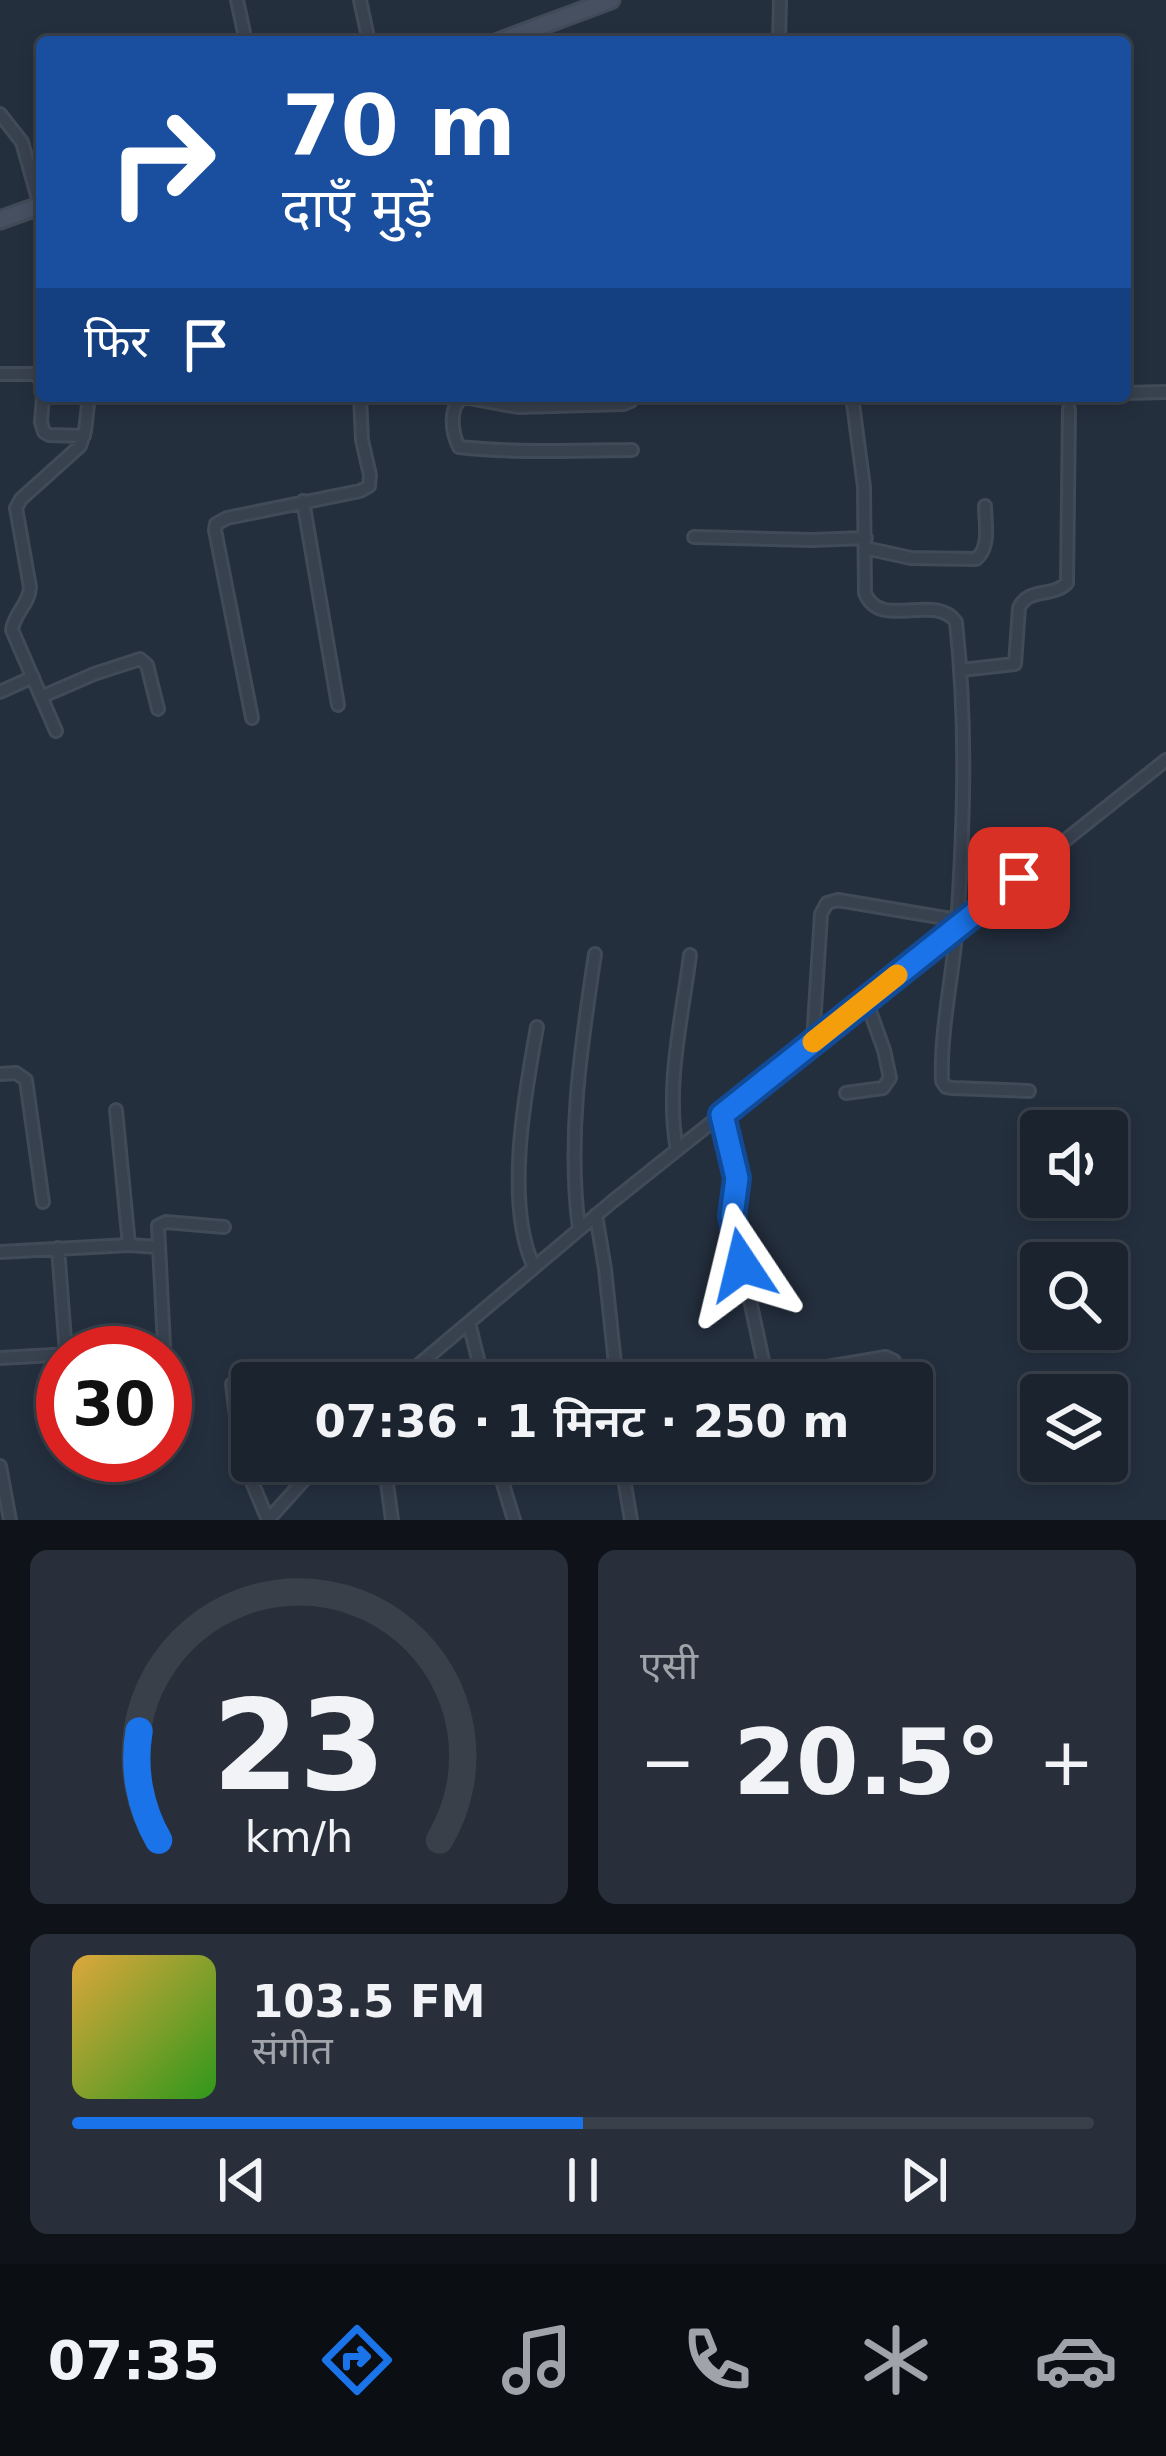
<!DOCTYPE html>
<html lang="hi">
<head>
<meta charset="utf-8">
<style>
	:root { --surface:#1b232e; --page:#282f3a; --text:#f1f3f6; --muted:#a0a4aa; --line:#39404a; --accent:#1a73e8 }
	body { margin:0; font-family:"DejaVu Sans","Noto Sans Devanagari",sans-serif; background:var(--page); color:var(--text); height:100vh; display:flex; flex-direction:column; font-size:45px; white-space:nowrap }
	* { box-sizing:border-box; margin:0 }
	p { font-size:39px; color:var(--muted) }
	.icon { flex:none; width:66px; height:66px; fill:none; stroke:currentColor; stroke-width:2; stroke-linecap:round; stroke-linejoin:round }
	.map { position:relative; height:1520px; overflow:hidden }
	.drawer { display:flex; flex-direction:column; gap:30px; padding:30px; background:#0f1319; flex:1 }
	.drawer>* { flex:none }
	.guide { position:absolute; left:36px; top:36px; width:1095px; height:366px; border-radius:12px; box-shadow:0 6px 18px #0003,0 0 0 3px var(--line); background:#1a4fa0; color:#fff; overflow:hidden }
	.tools { position:absolute; left:1020px; top:1110px; display:grid; gap:24px }
	.tools a { display:grid; place-items:center; width:108px; height:108px; border-radius:12px; background:var(--surface); box-shadow:0 6px 18px #0003,0 0 0 3px var(--line); font-size:60px }
	.speed { position:absolute; left:36px; top:1326px; display:flex; gap:24px; font-size:60px; font-weight:700; text-align:center }
	.speed>* { display:grid; place-content:center; width:156px; height:156px; border-radius:50%; background:var(--surface); box-shadow:0 6px 18px #0003,0 0 0 3px var(--line); line-height:1 }
	.speed .limit { border:18px solid #d22; background:#fff; color:#111 }
	.pin { position:absolute; display:grid; place-items:center; width:102px; height:102px; color:#fff; margin:-51px; border-radius:24px; box-shadow:0 6px 18px #0006 }
	.me { position:absolute; width:132px; margin:-66px; rotate:350deg; stroke-linejoin:round; filter:drop-shadow(0 0 9px #0008) }
	.turn { display:flex; align-items:center; gap:42px; height:252px; padding:0 48px; font-size:54px }
	.turn .icon { width:156px; height:156px; stroke-width:2.5 }
	.turn b { display:block; font-size:84px; line-height:102px }
	.then { display:flex; align-items:center; height:114px; padding:0 48px; background:#0003; gap:24px; font-size:45px }
	.big { font-size:90px; font-weight:600; line-height:1.1 }
	.drawer .card { flex:1; display:flex; flex-direction:column; justify-content:center; gap:18px; min-width:0; padding:0 42px; border-radius:18px; background:var(--page) }
	.drawer .dial { align-items:center; gap:0 }
	.dial svg { height:312px; overflow:visible; fill:none; stroke:var(--line); stroke-width:7; stroke-linecap:round; text-anchor:middle }
	.dial text { fill:var(--text); stroke:none }
	.song { display:flex; align-items:center; gap:36px }
	.cover { width:144px; height:144px; border-radius:18px; background:linear-gradient(135deg,hsl(40 70% 55%),hsl(110 70% 35%)) }
	.played { height:12px; border-radius:6px; background:linear-gradient(90deg,var(--accent) 50%,var(--line) 50%) }
	.keys { display:flex; justify-content:space-around; direction:ltr }
	.heat { display:flex; justify-content:space-between; align-items:center; font-size:66px; direction:ltr }
	.drawer .tiles { flex:1; display:grid; gap:30px; grid-template-columns:1fr 1fr }
	.card:last-child { grid-column:span 2 }
	.trip { position:absolute; left:231px; top:1362px; width:702px; height:120px; border-radius:12px; background:var(--surface); box-shadow:0 6px 18px #0003,0 0 0 3px var(--line); font-weight:600; line-height:120px; text-align:center }
	.dock { display:flex; height:192px; justify-content:space-around; align-items:center; background:#0b0e12; color:var(--muted) }
	.dock .icon { width:84px; height:84px }
	.dock .selected { color:var(--accent) }
	.dock b { font-size:54px; color:var(--text) }
	.map>svg:first-child { display:block }
	.lines { fill:none; stroke-linecap:round; stroke-linejoin:round }
	.minor-casing { stroke:#414a57; stroke-width:16 }
	.secondary-casing { stroke:#414a57; stroke-width:21 }
	.minor { stroke:#38414e; stroke-width:10 }
	.secondary { stroke:#465061; stroke-width:15 }
	.route-casing { stroke:#114b97; stroke-width:30 }
	.route { stroke:#1a73e8; stroke-width:21 }
	.slow { stroke:#f59e0b; stroke-width:21 }
</style>
</head>
<body>
<div class="map">
<svg width="1166" height="1520" viewBox="0 0 1166 1520">
	<rect width="100%" height="100%" fill="#242f3e"/>
	<g class="lines">
		<defs>
			<path id="minor" d="M237,0L246,42
				M360,0L369,42
				M779,42L780,0
				M0,114L22,142L40,206
				M0,374H34L42,380
				M1125,393L1166,392
				M43,396L41,422L44,432L49,435L84,436
				M463,396C449,408 451,431 459,447C516,453 574,451 632,450
				M852,396L864,487L865,593C880,631 935,592 956,622C967,723 964,823 957,925C953,974 940,1032 942,1081L946,1087L953,1088L1029,1091
				M463,397L518,407L624,404L631,401L633,396
				M303,501L338,705
				M694,537L811,540L866,538
				M865,548L911,558L976,559C991,547 985,523 985,506
				M961,670L1015,664L1019,608C1028,587 1052,598 1067,583L1069,409
				M0,692L33,677
				M41,697L94,674L140,659L147,665L158,709
				M252,718L215,530L216,524L227,518L360,491L369,486L370,475L362,440L360,396
				M56,731L12,630C14,613 30,603 30,587L16,508L21,499L80,446L85,431L89,396
				M813,1042L821,914L827,903L838,900L957,920
				M0,1074L16,1073L26,1080L43,1202
				M846,1093L883,1088L890,1078L884,1050L866,1000
				M116,1110L129,1245
				M722,1115L737,1178L732,1216L765,1370L772,1375L786,1374L886,1357L894,1361L896,1383
				M677,1150C665,1086 682,1019 690,955
				M596,1215L605,1269L617,1383
				M579,1229C567,1136 581,1047 595,954
				M58,1248L66,1353
				M0,1252L129,1245L158,1247
				M534,1267C504,1204 525,1094 537,1027
				M469,1323L484,1383
				M0,1358L158,1349L164,1345L158,1226L166,1222L224,1227
				M421,1363L428,1383
				M397,1383L613,1201L1166,760
				M232,1384L241,1456L268,1520
				M912,1421L915,1425
				M384,1461L392,1520
				M496,1461L514,1520
				M621,1461L631,1520
				M0,1466L10,1520
				M268,1520L321,1461"/>
			<path id="secondary" d="M498,42L611,0
				M0,220L42,205"/>
		</defs>
		<!-- minor casing -->
		<use href="#minor" class="minor-casing"/>
		<!-- secondary casing -->
		<use href="#secondary" class="secondary-casing"/>
		<!-- minor -->
		<use href="#minor" class="minor"/>
		<!-- secondary -->
		<use href="#secondary" class="secondary"/>
	</g>
	<g class="lines">
		<defs>
			<path id="route" d="M742,1265L732,1216L737,1178L722,1115L1019,878"/>
		</defs>
		<!-- route casing -->
		<use href="#route" class="route-casing"/>
		<!-- route -->
		<use href="#route" class="route"/>
		<!-- slow -->
		<path class="slow" d="M813,1042L897,975"/>
	</g>
</svg>
<div class="tools">
<a><svg class="icon" aria-label="sound" viewBox="0 0 24 24"><path d="M4 9h4l5-4v14l-5-4H4zM17 9q2 3 0 6"/></svg></a>
<a><svg class="icon" aria-label="search" viewBox="0 0 24 24"><circle cx="10" cy="10" r="6"/><path d="M15 15l6 6"/></svg></a>
<a><svg class="icon" aria-label="layers" viewBox="0 0 24 24"><path d="M12 4l9 5-9 5-9-5zM3 14l9 5 9-5"/></svg></a>
</div>
<div class="speed"><div class="limit">30</div></div>
<div class="pin" style="left:1019px;top:878px;background:#d93025"><svg class="icon" aria-label="arrive" viewBox="0 0 24 24"><path d="M6 21V4h12l-3 4 3 4H6"/></svg></div>
<svg class="me" style="left:742px;top:1265px" viewBox="-20 -20 40 40"><path d="M0-17L14 15 0 8-14 15z" fill="#1a73e8" stroke="#fff" stroke-width="4"/></svg>
<div class="trip">07:36 · 1 मिनट · 250 m</div>
<div class="guide">
<div class="turn"><svg class="icon" aria-label="right" viewBox="0 0 24 24"><path d="M7 20v-9h11M14 6l5 5-5 5"/></svg><div><b>70 m</b>दाएँ मुड़ें</div></div>
<div class="then">फिर<svg class="icon" aria-label="arrive" viewBox="0 0 24 24"><path d="M6 21V4h12l-3 4 3 4H6"/></svg></div>
</div>
</div>
<section class="drawer">
<div class="tiles">
<div class="card dial"><svg viewBox="0 0 100 80">
<path d="M14 69A42 42 0 1 1 86 69"/>
<path d="M14 69A42 42 0 0 1 9 41" stroke="#1a73e8"/>
<text x="50" y="56" font-size="32" font-weight="700">23</text>
<text x="50" y="72" font-size="11">km/h</text>
</svg></div>
<div class="card"><p>एसी</p>
<div class="heat"><a>−</a><b class="big">20.5°</b><a>+</a></div>
</div>
<div class="card">
<div class="song"><i class="cover"></i><div><b>103.5 FM</b><p>संगीत</p></div></div>
<div class="played"></div>
<div class="keys"><svg class="icon" aria-label="previous" viewBox="0 0 24 24"><path d="M18 5L8 12l10 7zM5 5v14"/></svg><svg class="icon" aria-label="pause" viewBox="0 0 24 24"><path d="M8 5v14M16 5v14"/></svg><svg class="icon" aria-label="next" viewBox="0 0 24 24"><path d="M6 5l10 7-10 7zM19 5v14"/></svg></div>
</div>
</div>
</section>
<nav class="dock">
<b>07:35</b>
<svg class="icon selected" aria-label="directions" viewBox="0 0 24 24"><path d="M12 3l9 9-9 9-9-9zM9 14v-3h6M13 9l2 2-2 2"/></svg>
<svg class="icon" aria-label="music" viewBox="0 0 24 24"><path d="M9 18V5l10-2v13"/><circle cx="6" cy="18" r="3"/><circle cx="16" cy="16" r="3"/></svg>
<svg class="icon" aria-label="phone" viewBox="0 0 24 24"><path d="M5 4h4l2 5-3 2q2 4 5 5l2-3 5 2v4C11 20 4 13 5 4z"/></svg>
<svg class="icon" aria-label="climate" viewBox="0 0 24 24"><path d="M12 3v18M4 7l16 10M4 17L20 7"/></svg>
<svg class="icon" aria-label="car" viewBox="0 0 24 24"><path d="M5 17H2v-5l4-1 3-4h7l3 4 3 1v5h-3M9 17h6M6 11h13"/><circle cx="7" cy="17" r="2"/><circle cx="17" cy="17" r="2"/></svg>
</nav>
</body>
</html>
